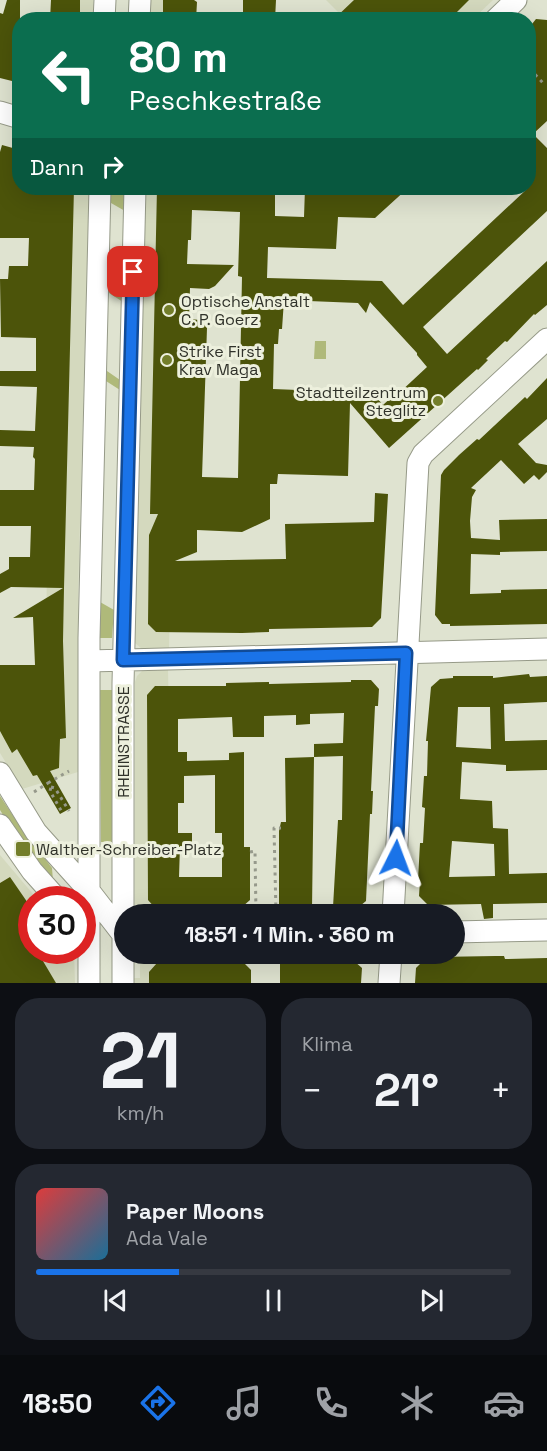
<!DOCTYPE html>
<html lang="de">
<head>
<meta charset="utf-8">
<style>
	:root { --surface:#171b24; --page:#242831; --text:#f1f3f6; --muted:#9ea1a6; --line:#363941; --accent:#1a73e8 }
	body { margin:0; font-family:"Space Grotesk",sans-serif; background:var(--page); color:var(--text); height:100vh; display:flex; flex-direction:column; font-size:22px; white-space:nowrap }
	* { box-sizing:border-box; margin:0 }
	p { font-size:20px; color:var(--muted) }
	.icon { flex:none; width:33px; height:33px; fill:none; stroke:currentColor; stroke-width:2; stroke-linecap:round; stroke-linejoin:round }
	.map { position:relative; height:983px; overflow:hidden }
	.drawer { display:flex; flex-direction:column; gap:15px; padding:15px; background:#0d0f14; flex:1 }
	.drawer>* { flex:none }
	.banner { position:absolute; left:12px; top:12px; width:524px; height:183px; border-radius:24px; box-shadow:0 6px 24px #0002; background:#0b6e4f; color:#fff; overflow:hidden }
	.speed { position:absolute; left:18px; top:886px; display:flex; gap:12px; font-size:30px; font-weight:700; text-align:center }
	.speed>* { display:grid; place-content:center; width:78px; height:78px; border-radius:50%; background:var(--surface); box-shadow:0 6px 24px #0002; line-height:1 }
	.speed .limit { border:9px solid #d22; background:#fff; color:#111 }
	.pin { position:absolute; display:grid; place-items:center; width:51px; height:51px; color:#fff; margin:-26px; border-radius:12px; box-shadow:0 3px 9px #0006 }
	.me { position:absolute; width:66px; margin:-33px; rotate:3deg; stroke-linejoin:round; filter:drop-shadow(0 0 4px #0008) }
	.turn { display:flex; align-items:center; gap:21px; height:126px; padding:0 18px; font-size:27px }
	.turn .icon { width:78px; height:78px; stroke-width:2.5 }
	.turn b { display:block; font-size:42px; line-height:51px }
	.then { display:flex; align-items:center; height:57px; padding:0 18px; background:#0003; gap:12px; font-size:22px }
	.big { font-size:45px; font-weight:700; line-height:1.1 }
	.drawer .card { flex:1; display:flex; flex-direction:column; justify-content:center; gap:9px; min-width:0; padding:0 21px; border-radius:24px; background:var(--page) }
	.drawer .dial { align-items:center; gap:0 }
	.dial b { font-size:78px; line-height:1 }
	.song { display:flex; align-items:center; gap:18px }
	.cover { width:72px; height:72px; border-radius:9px; background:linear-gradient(135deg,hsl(0 70% 55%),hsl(200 70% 35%)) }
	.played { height:6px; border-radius:3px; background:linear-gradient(90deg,var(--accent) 30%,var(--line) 30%) }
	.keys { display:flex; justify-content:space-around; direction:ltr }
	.heat { display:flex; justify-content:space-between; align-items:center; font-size:33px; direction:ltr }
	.drawer .tiles { flex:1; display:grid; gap:15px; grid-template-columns:1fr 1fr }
	.card:last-child { grid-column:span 2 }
	.trip { position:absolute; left:114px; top:904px; width:351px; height:60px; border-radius:30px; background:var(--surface); box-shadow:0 6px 24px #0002; font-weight:700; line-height:60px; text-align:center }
	.dock { display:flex; height:96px; justify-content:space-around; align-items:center; background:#090b0e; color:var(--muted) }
	.dock .icon { width:42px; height:42px }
	.dock .on { color:var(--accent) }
	.dock b { font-size:27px; color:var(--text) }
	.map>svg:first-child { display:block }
	.built { fill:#d4d9be }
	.green { fill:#afb97a }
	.building { fill:#4c540a; fill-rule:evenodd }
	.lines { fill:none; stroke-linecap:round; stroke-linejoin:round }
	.minor-casing { stroke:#969a88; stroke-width:23 }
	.path { stroke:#96998b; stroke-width:3; stroke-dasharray:3 4.5; stroke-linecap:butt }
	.minor { stroke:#fff; stroke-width:21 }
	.route-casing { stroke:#114b97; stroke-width:15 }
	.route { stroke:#1a73e8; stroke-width:10 }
	.poi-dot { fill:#737e2a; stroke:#edf0dd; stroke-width:2 }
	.labels { text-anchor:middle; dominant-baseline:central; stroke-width:6; stroke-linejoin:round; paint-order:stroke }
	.poi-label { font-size:16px; fill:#30322a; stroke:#edf0dd; text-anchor:start }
	.street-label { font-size:16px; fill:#30322a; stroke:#edf0dd }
</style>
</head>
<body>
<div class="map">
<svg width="547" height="983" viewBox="0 0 547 983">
	<rect width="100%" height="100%" fill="#dfe3d0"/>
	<!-- built -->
	<path class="built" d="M56,0H93V19L56,20Z
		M150,0H183V19L149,20Z
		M326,0H493L472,20L345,19Z
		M53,188H89L78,595V772L22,789L0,753V722L45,695Z
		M145,188H179L169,649H142L134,642Z
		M168,669L173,915H141L135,904V682L137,676L142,671Z
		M0,855L38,900H32V951H74L75,983H0Z
		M146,954H174V983H134V978H140V960Z"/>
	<!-- green -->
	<path class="green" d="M111,188H125V211L111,203Z
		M109,281L123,290V302L109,293Z
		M315,341H326V359H314Z
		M107,371L120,380V390L106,381Z
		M100,602L114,610L112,638H100Z
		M100,690H112L113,842H101Z
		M0,796L20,826L52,868L53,881L13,831L0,810Z"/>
	<!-- building -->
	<path class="building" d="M7,0H20V83L0,78V13L3,14Z
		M51,0H80V20H50Z
		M163,0H194L197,2L196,20H163Z
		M243,0H276L275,20H243Z
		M354,0H469L449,20H333Z
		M536,19L547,20V121L533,134L547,148V211L423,327L447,354L547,261V305L535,315L534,314L507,342L505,341L486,359L488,360L478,370L477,369L389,448L350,403L348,476L278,474L277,484H270V519L242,532L197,530V552L175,561L286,559L285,524L374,522L375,493L388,494L381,618L372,627L269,629V632L242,633L156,632L148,624L149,535L158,514H150L157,188H275V216L304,217L305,188H408L375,218L338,217L336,249L268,247L267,278L382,281L403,305L528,188V29ZM192,210L240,212L238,276L242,277L238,478L202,477L207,328L200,320L189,319L190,288L209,289L215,286L234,265L187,264L188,240H191ZM284,300L358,303L366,313L370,302L417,353V355L427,367L398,394L396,393L383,405L373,393L273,389L274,344H278L279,329H282Z
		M2,145L20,150V188H74L64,588L63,641L66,738L60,739L59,768L50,771L71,808L60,814L37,775L33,776L17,749L12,753L0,731V665H35L33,617L13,618L63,588L11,587L0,593V574L9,569V557H30L31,526H0V490H34L35,459L33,457L34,447L0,446V430L35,431L37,387L0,386V371H36V338L1,337L0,279H8L9,266H28L29,238H0V152Z
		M547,378V419L518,444L536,463L547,465V472L539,480L534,475L524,484L501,460L471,488L476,490L472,497L470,521L471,538L500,540L499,520L547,519V551L500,552V555L471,554L470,594L501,593V590L547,589V624L450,626V624H442L435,615L441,475L444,470L459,455L477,439L479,440L525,397L527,399Z
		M529,674L530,677L547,676V702L504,704L505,741L547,740V770L506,771V765L462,762L460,799L492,801L493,828L508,829L509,874L547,873V903L493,904V918L484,919L481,904L428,905L419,896L420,880H418L420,843H423L425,808L422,807L424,776H427L428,741H426L431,687L440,679L453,678V676H493V678ZM458,707H490L491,749L456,747ZM452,841L494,844L495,876L449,877Z
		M351,680H371L379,689L378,706H375L371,791H373L372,814H370L366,901L360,906L333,907L338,820H342L343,756L314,757V744L343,743L344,713L310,714V724L296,725V715L264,716V737H233L232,717L178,719V752H187V761L229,760V753L244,752V847H250V900L242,907L156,909L148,900L147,695L155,686H226V683L269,682V684L351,682ZM215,775V833H222V877H179L180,846H192V833H178V803H184V776Z
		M314,757L312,909L279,907V831L281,822H286L285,758Z
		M10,877L32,909V951H37L56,983H0V883Z
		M495,956H504L505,959L547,958V983H415L416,968L424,960H437V957Z
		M299,960L354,961L362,968L361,983H280V961Z
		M243,962L251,970V983H149V972L157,963Z"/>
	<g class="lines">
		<defs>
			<path id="minor" d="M104,20L105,0
				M139,20L140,0
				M495,20L516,0
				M0,112L20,118
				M89,661L547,649
				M0,773L36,832L90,892L124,936
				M0,825L32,871L58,900
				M393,915L418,463L423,454L547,339
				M454,932L547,930
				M89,983V638L100,188
				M123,983V684L135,188
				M389,983L391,954"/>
		</defs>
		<!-- minor casing -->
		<use href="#minor" class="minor-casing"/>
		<!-- path -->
		<path class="path" d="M530,69L544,84
			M48,783L69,771
			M51,787L55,788L69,811
			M34,792L48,783L51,787L50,791L63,814
			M250,852L255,851L256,913
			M28,900L32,904
			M276,913L274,828H281"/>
		<!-- minor -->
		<use href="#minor" class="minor"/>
	</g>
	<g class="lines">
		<defs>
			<path id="route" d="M133,272L123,660L406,653L396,858"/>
		</defs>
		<!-- route casing -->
		<use href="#route" class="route-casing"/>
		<!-- route -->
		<use href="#route" class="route"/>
	</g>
	<!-- markers -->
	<g class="poi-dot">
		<circle cx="169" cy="310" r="6"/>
		<circle cx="167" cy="360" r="6"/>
		<circle cx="438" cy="401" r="6"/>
		<rect x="15" y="841" width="16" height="16" rx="3"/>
	</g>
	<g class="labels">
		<!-- poi labels -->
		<g class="poi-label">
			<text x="181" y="301">Optische Anstalt<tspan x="181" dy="18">C. P. Goerz</tspan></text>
			<text x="179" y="351">Strike First<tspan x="179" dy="18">Krav Maga</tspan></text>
			<text x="426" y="392" text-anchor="end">Stadtteilzentrum<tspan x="426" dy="18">Steglitz</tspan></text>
			<text x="36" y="849">Walther-Schreiber-Platz</text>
		</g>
		<!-- street labels -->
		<g class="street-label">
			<text transform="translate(123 742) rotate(-90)">RHEINSTRASSE</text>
		</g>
	</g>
</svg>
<div class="speed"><div class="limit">30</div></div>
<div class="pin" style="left:133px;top:272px;background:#d93025"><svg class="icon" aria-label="arrive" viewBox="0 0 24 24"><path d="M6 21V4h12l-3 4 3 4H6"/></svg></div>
<svg class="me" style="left:396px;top:858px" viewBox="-20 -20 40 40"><path d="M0-17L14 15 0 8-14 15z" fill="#1a73e8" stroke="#fff" stroke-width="4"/></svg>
<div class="trip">18:51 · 1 Min. · 360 m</div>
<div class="banner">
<div class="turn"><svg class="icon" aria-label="left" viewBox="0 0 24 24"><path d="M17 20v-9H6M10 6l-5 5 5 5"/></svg><div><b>80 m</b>Peschkestraße</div></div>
<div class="then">Dann<svg class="icon" aria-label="right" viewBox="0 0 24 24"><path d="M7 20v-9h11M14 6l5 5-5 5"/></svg></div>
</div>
</div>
<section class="drawer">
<div class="tiles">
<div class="card dial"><b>21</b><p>km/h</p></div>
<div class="card"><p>Klima</p>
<div class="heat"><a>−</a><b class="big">21°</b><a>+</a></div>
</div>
<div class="card">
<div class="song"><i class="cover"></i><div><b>Paper Moons</b><p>Ada Vale</p></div></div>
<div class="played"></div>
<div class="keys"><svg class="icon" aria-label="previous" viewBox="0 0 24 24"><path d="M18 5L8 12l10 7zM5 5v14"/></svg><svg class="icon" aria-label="pause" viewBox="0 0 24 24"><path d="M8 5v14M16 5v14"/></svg><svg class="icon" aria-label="next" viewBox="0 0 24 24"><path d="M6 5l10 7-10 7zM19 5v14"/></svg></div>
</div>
</div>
</section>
<nav class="dock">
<b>18:50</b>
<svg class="icon on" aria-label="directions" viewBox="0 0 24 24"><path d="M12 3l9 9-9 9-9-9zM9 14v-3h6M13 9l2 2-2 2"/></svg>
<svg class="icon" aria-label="music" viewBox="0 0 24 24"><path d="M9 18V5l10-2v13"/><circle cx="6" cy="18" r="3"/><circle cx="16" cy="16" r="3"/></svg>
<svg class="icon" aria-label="phone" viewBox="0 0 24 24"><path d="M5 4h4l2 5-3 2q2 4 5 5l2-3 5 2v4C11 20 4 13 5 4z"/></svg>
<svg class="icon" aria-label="climate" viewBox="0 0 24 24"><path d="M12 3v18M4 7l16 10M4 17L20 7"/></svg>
<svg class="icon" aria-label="car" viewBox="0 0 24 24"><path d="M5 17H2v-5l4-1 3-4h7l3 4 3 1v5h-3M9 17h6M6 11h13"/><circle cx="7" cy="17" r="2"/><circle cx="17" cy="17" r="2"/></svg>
</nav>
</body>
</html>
